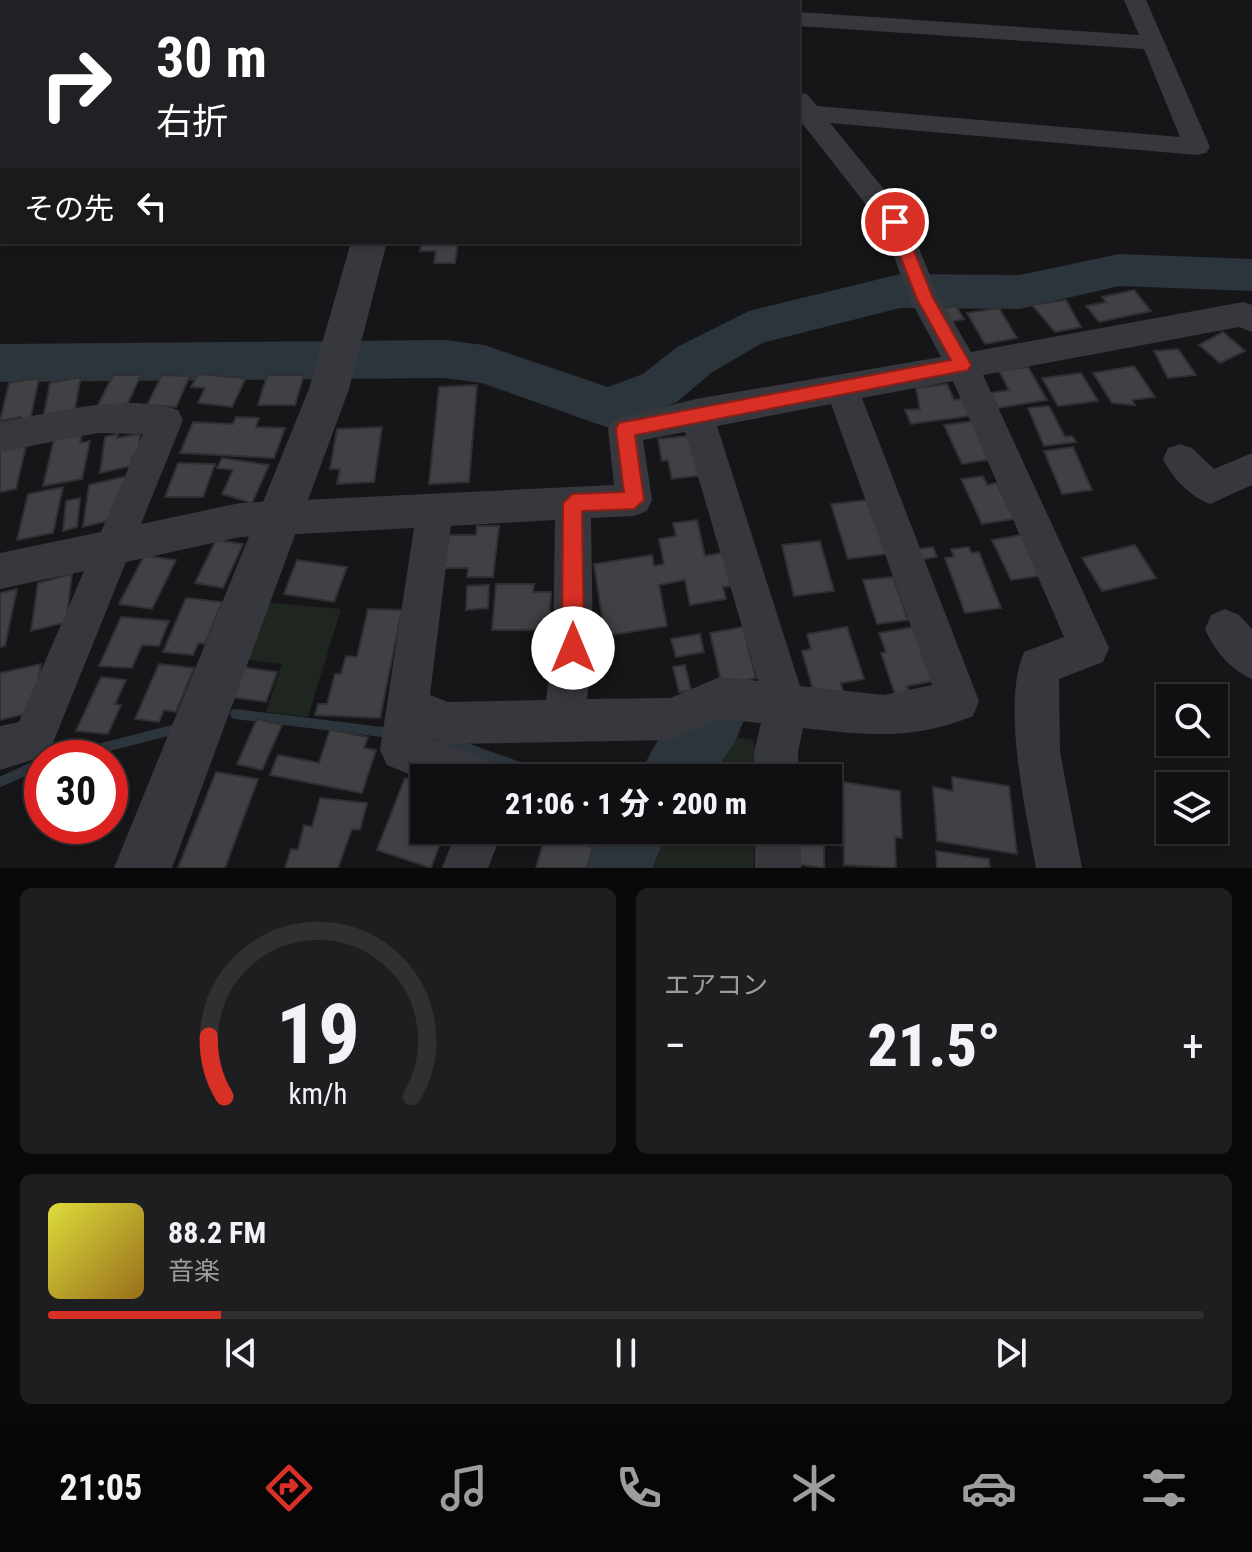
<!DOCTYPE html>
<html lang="ja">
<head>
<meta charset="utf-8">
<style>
	:root { --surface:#101012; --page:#1e1e20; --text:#f1f3f6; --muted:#9c9d9f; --line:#303032; --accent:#d93025 }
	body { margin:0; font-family:"Roboto Condensed","Noto Sans JP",sans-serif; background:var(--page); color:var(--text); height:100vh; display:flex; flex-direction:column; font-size:30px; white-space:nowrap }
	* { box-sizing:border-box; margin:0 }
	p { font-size:26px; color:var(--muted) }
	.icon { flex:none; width:44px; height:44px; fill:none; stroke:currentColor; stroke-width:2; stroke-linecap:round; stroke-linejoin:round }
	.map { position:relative; height:868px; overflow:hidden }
	.details { display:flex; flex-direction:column; gap:20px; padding:20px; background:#09090a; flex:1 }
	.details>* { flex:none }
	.guide { position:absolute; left:0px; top:0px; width:800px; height:244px; box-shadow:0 2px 6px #0004,0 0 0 2px var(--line); background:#202124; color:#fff; overflow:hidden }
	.controls { position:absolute; left:1156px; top:684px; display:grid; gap:16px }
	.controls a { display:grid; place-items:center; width:72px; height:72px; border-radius:0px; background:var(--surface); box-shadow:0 2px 6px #0004,0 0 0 2px var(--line); font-size:40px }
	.speed { position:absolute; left:24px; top:740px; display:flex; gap:16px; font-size:40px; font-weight:700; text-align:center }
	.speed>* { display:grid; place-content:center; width:104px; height:104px; border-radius:50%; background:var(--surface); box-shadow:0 2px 6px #0004,0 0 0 2px var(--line); line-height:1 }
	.speed .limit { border:12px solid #d22; background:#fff; color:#111 }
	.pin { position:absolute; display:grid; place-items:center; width:68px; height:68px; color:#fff; margin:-34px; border:4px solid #fff; border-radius:50%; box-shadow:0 2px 8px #0007 }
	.me { position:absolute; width:88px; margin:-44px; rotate:0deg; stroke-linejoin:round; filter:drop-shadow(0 0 6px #0008) }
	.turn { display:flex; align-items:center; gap:28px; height:168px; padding:0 24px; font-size:36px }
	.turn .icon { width:104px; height:104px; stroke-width:2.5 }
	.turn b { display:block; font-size:56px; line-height:68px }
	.then { display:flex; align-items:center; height:76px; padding:0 24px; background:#0003; gap:16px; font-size:30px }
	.big { font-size:60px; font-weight:800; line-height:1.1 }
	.details .card { flex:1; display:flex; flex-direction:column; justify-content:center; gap:12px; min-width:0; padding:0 28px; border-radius:12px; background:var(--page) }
	.details .dial { align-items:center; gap:0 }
	.dial svg { height:208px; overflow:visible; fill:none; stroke:var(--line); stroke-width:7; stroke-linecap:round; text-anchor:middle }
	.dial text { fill:var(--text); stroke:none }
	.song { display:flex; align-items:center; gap:24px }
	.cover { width:96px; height:96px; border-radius:12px; background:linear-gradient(135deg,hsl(60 70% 55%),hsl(40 70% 35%)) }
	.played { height:8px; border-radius:4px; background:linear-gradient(90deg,var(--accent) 15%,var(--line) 15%) }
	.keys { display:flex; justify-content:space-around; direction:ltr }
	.heat { display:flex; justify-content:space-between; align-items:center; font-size:44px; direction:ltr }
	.details .tiles { flex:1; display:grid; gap:20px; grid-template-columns:1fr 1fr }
	.card:last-child { grid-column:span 2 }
	.trip { position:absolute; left:410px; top:764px; width:432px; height:80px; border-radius:0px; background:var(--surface); box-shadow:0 2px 6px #0004,0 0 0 2px var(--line); font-weight:800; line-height:80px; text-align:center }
	.menu { display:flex; height:128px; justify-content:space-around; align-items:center; background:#060607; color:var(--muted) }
	.menu .icon { width:56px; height:56px }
	.menu .active { color:var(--accent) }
	.menu b { font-size:36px; color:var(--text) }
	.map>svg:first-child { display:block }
	.green { fill:#1e261f }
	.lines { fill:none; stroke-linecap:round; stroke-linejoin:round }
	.stream { stroke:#2c353c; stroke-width:10 }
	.river { fill:#2c353c; fill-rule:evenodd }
	.building { fill:#404145; stroke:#303034; stroke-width:2 }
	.minor { fill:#37383d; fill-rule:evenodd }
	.tertiary { fill:#37383d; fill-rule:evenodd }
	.route { fill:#d93025; stroke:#8d1f18; stroke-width:2 }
</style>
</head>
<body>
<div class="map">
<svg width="1252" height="868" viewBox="0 0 1252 868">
	<rect width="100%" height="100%" fill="#161618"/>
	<!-- green -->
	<path class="green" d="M262,602L341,609L308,717L266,712L282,664L241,659Z
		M714,734L754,740V778H683Z
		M646,830H754V868H625Z"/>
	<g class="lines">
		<!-- stream -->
		<path class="stream" d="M235,714L390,733
			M446,741L551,778
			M63,758L176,729
			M0,782L42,763"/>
		<!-- river -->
		<path class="river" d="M1119,254L1252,259V291L1119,286L1020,309L900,308L762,343L711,373L677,402L609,428L482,383L444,378L0,382V344L444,340L484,345L608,387L643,374L677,347L749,311L900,274L1020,275Z
			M713,689L735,698L744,720L735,742L710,778H639C653,743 678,704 713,689Z
			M600,830H668L652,868H583Z"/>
	</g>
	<!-- building -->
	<path class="building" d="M422,242H458L455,263H434L436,251H420Z
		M1134,290L1151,311L1099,322L1086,306L1106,302L1102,297Z
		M1066,300L1081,327L1055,332L1032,305Z
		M956,306L964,319L950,322L942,309Z
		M999,308L1017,338L985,344L967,313Z
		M1223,332L1245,351L1220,363L1199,345Z
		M1178,349L1196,375L1168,378L1154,351Z
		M1134,366L1155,397L1132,400L1135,405L1112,403L1093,373Z
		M1028,367L1047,400L998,408L991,393L1009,390L999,371Z
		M1081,373L1098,401L1058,406L1042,378Z
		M198,374L246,378L232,407L198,403L205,388L191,387Z
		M113,375H141L126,407H97Z
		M162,375L190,376L176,407L147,405Z
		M267,375H304L295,405H258Z
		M81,377L74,413L43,419L50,383Z
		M39,378L30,421L20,423L21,417L0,421L9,383Z
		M947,384L954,400L967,398L976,415L911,424L905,410L920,409L916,388Z
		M477,385L469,482L429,484L439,387Z
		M1049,406L1065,437L1072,436L1076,442L1044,446L1028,408Z
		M236,417L259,418L256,427L285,428L274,458L180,453L193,422L233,424Z
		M974,421L993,459L962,464L944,425Z
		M382,427L374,482L337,484L340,469H330L337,429Z
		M83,430L80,443L90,441L82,479L43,486L55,435Z
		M118,434L117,438L140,434L138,457L132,458L131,466L100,473L105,437Z
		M687,436L704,475L672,479L668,460L662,461L658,439Z
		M26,446L16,489L0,492V451Z
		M1073,447L1092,490L1062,494L1044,451Z
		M222,458L269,465L252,503L222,494L233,470L217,468Z
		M178,463L215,464L203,497H165Z
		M127,476L115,519L83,527L89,485Z
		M983,476L987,485L997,483L1014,519L982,524L961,479Z
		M63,487L53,533L17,540L28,494Z
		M80,498L77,527L63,531L66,501Z
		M868,500L886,554L848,559L831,504Z
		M697,520L705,556L726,552L734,586L723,587L726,599L690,605L685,580L659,585L667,626L599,637L598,630L604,629L594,564L652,555L654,566L664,564L659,539L676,536L673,523Z
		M477,526H499L493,577H467L468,568H443L449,535H476Z
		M1026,534L1046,575L1011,580L992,540Z
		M216,540L243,544L223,588L195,583Z
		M820,541L834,591L794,596L782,545Z
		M1135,545L1156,578L1102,591L1082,558Z
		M933,547L937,557L918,560L914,550Z
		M969,547L971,553L979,552L1001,608L965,613L945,558L954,557L951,549Z
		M144,556L176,560L152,609L119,604Z
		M297,560L347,567L334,602L284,594Z
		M72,574L66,622L31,631L38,583Z
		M893,577L908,620L877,624L863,580Z
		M496,584H534L533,592H551L549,630H492Z
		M489,585L488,608L466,610L467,586Z
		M17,589L5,646L0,647V593Z
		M186,598L222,602L205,644L198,643L193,655L163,652Z
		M368,609L402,610L380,718L315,715L318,704H327L335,674H341L346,656L357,657Z
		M121,617L169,621L159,646L142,645L132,668L99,666Z
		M743,627L756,678L722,685L710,633Z
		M847,627L864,679L841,683L843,692L815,697L802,651L811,649L807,634Z
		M914,627L933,681L907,686L910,695L896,697L881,653L886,652L879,633Z
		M700,634L704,652L676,657L671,639Z
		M41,664L33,712L0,720V673Z
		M159,664L194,668L176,712L164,710L159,722L135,719Z
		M685,665L691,690L679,692L673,667Z
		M242,667L277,672L266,702L231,697Z
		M101,677L126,680L115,704L121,705L108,734L76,731Z
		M257,719L282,725L262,770L237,764Z
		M330,730L368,737L364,748L376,750L362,793L270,775L278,755L319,763Z
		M216,772L258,779L225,868H178Z
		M952,777L1009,786L1017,854L937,841L933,787L953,791Z
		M405,778L424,784V830H445L431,868L377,850Z
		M843,782L900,791L902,838L895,837L896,868L844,865Z
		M320,798L367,803L360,830L352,829L338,868H285L291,849L298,850L304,825L312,827Z
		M547,830H587L583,845L593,847L587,868H536Z
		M796,833L824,837V868L796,864Z
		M936,851L989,859L990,868H937Z"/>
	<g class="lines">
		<!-- minor -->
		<path class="minor" d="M25,0H47L48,2H26Z
			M395,0H437L393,2Z
			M589,0H611V2H589Z
			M1124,0H1146L1210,147L1206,153L1197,155L830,123L905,215L939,297L971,352L1243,302L1252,305V332L1239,327L983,375L1109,648L1103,662L1059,679L1060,752L1082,868H1036C1026,810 1001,706 1024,652L1064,637L953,381L862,398L979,701L973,716C912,741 865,735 803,728L798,752L799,778H755L754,752L761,723L720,719L670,740L448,744L425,735L490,762L496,778L424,780L387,765L380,750L414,528L240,537L126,562L48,755L0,770V726L19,722L84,571L0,589V553L101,532L143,434L98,433L0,452V422C52,413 127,392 178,410L183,420L141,524L240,503L614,485L608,429L613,419L696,399L941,357L910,299L882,225L798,118V92L807,94L817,106L1180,137L1144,49L798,26V12L1139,35ZM831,404L932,685L884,695L800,686L717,426ZM685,432L758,681L720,677L670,698L587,699L593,648L591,518L634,516L647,511L652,500L643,440ZM555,520L553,648L546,700L448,702L430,695L451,526Z
			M0,65H2L0,80Z
			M1180,444L1192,448L1214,469L1252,453V485L1210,504C1191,497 1172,478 1163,459L1168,448Z
			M1225,609L1239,615L1252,629V679C1231,670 1214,650 1205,629L1211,615Z
			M457,830H503L488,868H442Z
			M755,830H801V868H755Z"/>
		<!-- tertiary -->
		<path class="tertiary" d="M384,0H410V2H384Z
			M351,242H387L349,389L172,868H114L309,389Z"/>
	</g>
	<!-- route -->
	<path class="route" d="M895,217L902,222L933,298L971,365L968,370L635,435L644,500L634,509L582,511L584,648L581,656L573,659L566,656L562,648L563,503L573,494L624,492L616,429L619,423L951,360L917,299L887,222Z"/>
</svg>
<div class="controls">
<a><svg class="icon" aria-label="search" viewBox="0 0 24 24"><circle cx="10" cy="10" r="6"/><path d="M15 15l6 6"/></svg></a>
<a><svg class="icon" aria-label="layers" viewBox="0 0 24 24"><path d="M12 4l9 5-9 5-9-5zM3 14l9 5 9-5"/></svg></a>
</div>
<div class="speed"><div class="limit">30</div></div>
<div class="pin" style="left:895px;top:222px;background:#d93025"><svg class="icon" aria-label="arrive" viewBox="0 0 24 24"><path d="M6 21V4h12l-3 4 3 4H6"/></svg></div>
<svg class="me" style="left:573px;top:648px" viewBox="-20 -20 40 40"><circle r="19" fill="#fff"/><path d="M0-13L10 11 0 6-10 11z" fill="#d93025"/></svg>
<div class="trip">21:06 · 1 分 · 200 m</div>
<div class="guide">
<div class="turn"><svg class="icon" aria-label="right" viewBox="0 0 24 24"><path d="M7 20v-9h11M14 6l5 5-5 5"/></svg><div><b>30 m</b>右折</div></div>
<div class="then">その先<svg class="icon" aria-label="left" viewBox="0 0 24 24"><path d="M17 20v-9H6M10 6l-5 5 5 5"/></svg></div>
</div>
</div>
<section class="details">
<div class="tiles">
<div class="card dial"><svg viewBox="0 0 100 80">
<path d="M14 69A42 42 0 1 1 86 69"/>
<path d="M14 69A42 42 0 0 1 8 46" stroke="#d93025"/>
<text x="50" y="56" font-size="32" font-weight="700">19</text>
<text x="50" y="72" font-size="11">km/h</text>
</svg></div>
<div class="card"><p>エアコン</p>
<div class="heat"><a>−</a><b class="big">21.5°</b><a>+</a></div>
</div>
<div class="card">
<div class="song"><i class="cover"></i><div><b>88.2 FM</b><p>音楽</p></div></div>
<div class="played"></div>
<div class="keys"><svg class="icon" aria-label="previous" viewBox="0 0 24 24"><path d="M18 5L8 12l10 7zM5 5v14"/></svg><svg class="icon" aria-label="pause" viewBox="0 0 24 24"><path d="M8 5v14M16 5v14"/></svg><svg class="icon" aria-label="next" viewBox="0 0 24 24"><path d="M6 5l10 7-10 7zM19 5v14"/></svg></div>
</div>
</div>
</section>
<nav class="menu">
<b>21:05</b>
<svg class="icon active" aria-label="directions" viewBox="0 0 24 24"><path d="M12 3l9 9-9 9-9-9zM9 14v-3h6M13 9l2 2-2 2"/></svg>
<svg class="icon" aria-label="music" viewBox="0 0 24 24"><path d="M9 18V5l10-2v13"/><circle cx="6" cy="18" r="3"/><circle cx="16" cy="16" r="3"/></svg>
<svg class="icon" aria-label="phone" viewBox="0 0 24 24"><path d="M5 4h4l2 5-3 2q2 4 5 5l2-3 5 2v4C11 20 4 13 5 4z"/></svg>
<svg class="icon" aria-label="climate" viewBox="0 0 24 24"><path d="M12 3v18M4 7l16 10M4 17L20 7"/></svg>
<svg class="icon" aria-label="car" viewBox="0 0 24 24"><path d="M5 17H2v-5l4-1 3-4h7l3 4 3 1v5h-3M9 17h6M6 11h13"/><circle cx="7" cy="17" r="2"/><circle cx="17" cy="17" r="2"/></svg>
<svg class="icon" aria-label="filters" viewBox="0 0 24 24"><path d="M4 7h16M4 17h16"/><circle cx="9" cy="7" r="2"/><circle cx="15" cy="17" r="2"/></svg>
</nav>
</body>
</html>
